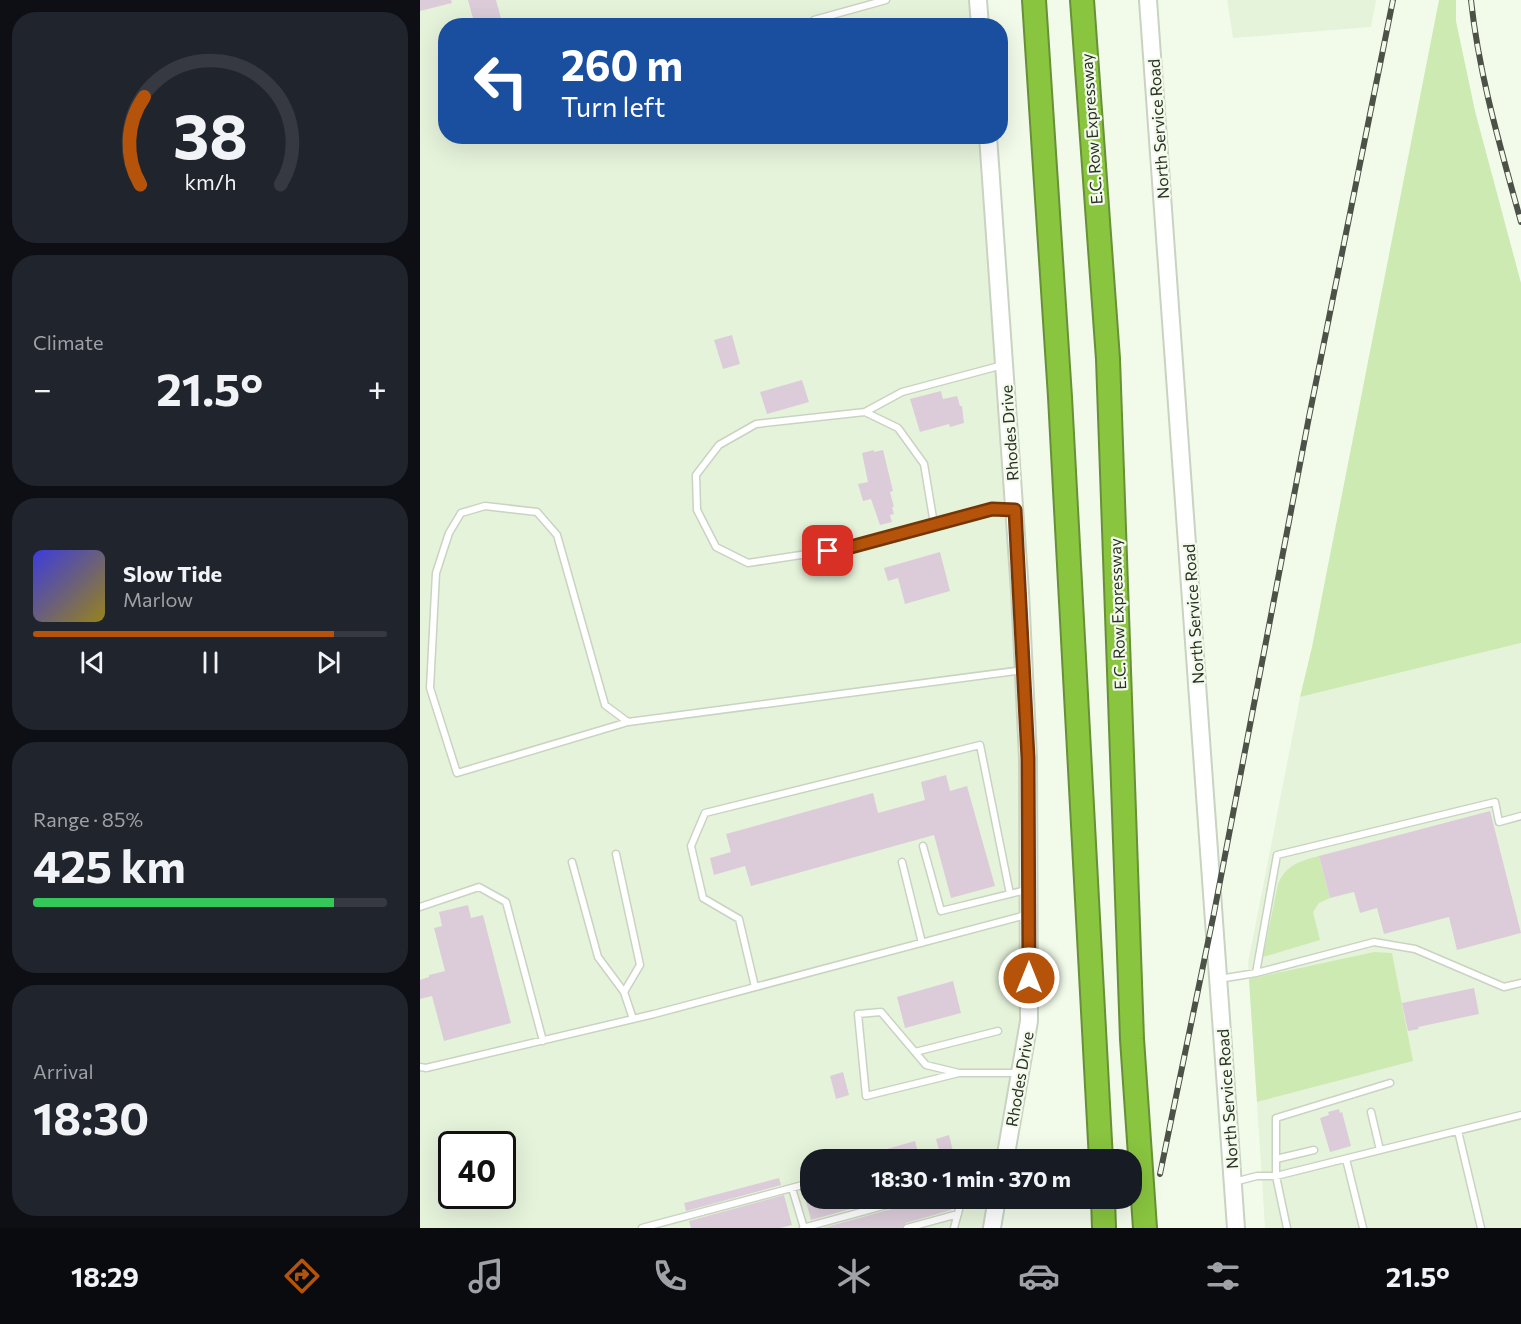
<!DOCTYPE html>
<html lang="en">
<head>
<meta charset="utf-8">
<style>
	:root { --surface:#171b24; --page:#20242c; --text:#f1f3f6; --muted:#9ea1a6; --line:#363941; --accent:#b45309 }
	body { margin:0; font-family:Commissioner,sans-serif; background:var(--page); color:var(--text); height:100vh; display:flex; flex-direction:column; font-size:22px; white-space:nowrap }
	* { box-sizing:border-box; margin:0 }
	p { font-size:20px; color:var(--muted) }
	.icon { flex:none; width:33px; height:33px; fill:none; stroke:currentColor; stroke-width:2; stroke-linecap:round; stroke-linejoin:round }
	.map { position:relative; flex:1; overflow:hidden }
	.drawer { display:flex; flex-direction:column; gap:12px; padding:12px; background:#0d0f14; width:420px }
	.drawer>* { flex:none }
	.hud { position:absolute; left:18px; top:18px; width:570px; height:126px; border-radius:24px; box-shadow:0 6px 24px #0002; background:#1a4fa0; color:#fff; overflow:hidden }
	.speed { position:absolute; left:18px; top:1131px; display:flex; gap:12px; font-size:30px; font-weight:700; text-align:center }
	.speed>* { display:grid; place-content:center; width:78px; height:78px; border-radius:50%; background:var(--surface); box-shadow:0 6px 24px #0002; line-height:1 }
	.speed .limit { border:3px solid #111; border-radius:9px; background:#fff; color:#111 }
	.pin { position:absolute; display:grid; place-items:center; width:51px; height:51px; color:#fff; margin:-26px; border-radius:12px; box-shadow:0 3px 9px #0006 }
	.me { position:absolute; width:66px; margin:-33px; rotate:0deg; stroke-linejoin:round; filter:drop-shadow(0 0 4px #0008) }
	.turn { display:flex; align-items:center; gap:21px; height:126px; padding:0 24px; font-size:27px }
	.turn .icon { width:78px; height:78px; stroke-width:2.5 }
	.turn b { display:block; font-size:42px; line-height:51px }
	.big { font-size:45px; font-weight:700; line-height:1.1 }
	.drawer .widget { flex:1; display:flex; flex-direction:column; justify-content:center; gap:9px; min-width:0; padding:0 21px; border-radius:24px; background:var(--page) }
	.drawer .dial { align-items:center; gap:0 }
	.dial svg { height:156px; overflow:visible; fill:none; stroke:var(--line); stroke-width:7; stroke-linecap:round; text-anchor:middle }
	.dial text { fill:var(--text); stroke:none }
	.song { display:flex; align-items:center; gap:18px }
	.cover { width:72px; height:72px; border-radius:9px; background:linear-gradient(135deg,hsl(240 70% 55%),hsl(50 70% 35%)) }
	.played { height:6px; border-radius:3px; background:linear-gradient(90deg,var(--accent) 85%,var(--line) 85%) }
	.keys { display:flex; justify-content:space-around; direction:ltr }
	.heat { display:flex; justify-content:space-between; align-items:center; font-size:33px; direction:ltr }
	.charge { height:9px; border-radius:4px; background:linear-gradient(90deg,#34c759 85%,var(--line) 0) }
	.trip { position:absolute; left:380px; top:1149px; width:342px; height:60px; border-radius:24px; background:var(--surface); box-shadow:0 6px 24px #0002; font-weight:700; line-height:60px; text-align:center }
	.menu { display:flex; height:96px; justify-content:space-around; align-items:center; background:#090b0e; color:var(--muted) }
	.menu .icon { width:42px; height:42px }
	.menu .selected { color:var(--accent) }
	.menu b { font-size:27px; color:var(--text) }
	main { display:flex; flex:1; min-height:0 }
	.map>svg:first-child { display:block }
	.built { fill:#e6f3db; fill-rule:evenodd }
	.green { fill:#cdeab2 }
	.building { fill:#dcccda }
	.lines { fill:none; stroke-linecap:round; stroke-linejoin:round }
	.lane-casing { stroke:#c9d3c2; stroke-width:9 }
	.secondary-casing { stroke:#c9d3c2; stroke-width:20 }
	.highway-casing { stroke:#689037; stroke-width:26 }
	.lane { stroke:#fff; stroke-width:6 }
	.secondary { stroke:#fff; stroke-width:16 }
	.highway { stroke:#89c53f; stroke-width:22 }
	.rail-casing { stroke:#4d5249; stroke-width:6 }
	.rail { stroke:#f2fbea; stroke-width:4; stroke-dasharray:11; stroke-linecap:butt }
	.route-casing { stroke:#753606; stroke-width:15 }
	.route { stroke:#b45309; stroke-width:10 }
	.labels { text-anchor:middle; dominant-baseline:central; stroke-width:4.5; stroke-linejoin:round; paint-order:stroke }
	.street-label { font-size:16px; fill:#2b2f28; stroke:#f2fbea }
</style>
</head>
<body>
<main>
<section class="drawer">
<div class="widget dial"><svg viewBox="0 0 100 80">
<path d="M14 69A42 42 0 1 1 86 69"/>
<path d="M14 69A42 42 0 0 1 16 24" stroke="#b45309"/>
<text x="50" y="56" font-size="32" font-weight="700">38</text>
<text x="50" y="72" font-size="11">km/h</text>
</svg></div>
<div class="widget"><p>Climate</p>
<div class="heat"><a>−</a><b class="big">21.5°</b><a>+</a></div>
</div>
<div class="widget">
<div class="song"><i class="cover"></i><div><b>Slow Tide</b><p>Marlow</p></div></div>
<div class="played"></div>
<div class="keys"><svg class="icon" aria-label="previous" viewBox="0 0 24 24"><path d="M18 5L8 12l10 7zM5 5v14"/></svg><svg class="icon" aria-label="pause" viewBox="0 0 24 24"><path d="M8 5v14M16 5v14"/></svg><svg class="icon" aria-label="next" viewBox="0 0 24 24"><path d="M6 5l10 7-10 7zM19 5v14"/></svg></div>
</div>
<div class="widget"><p>Range · 85%</p><b class="big">425 km</b><div class="charge"></div></div>
<div class="widget"><p>Arrival</p><b class="big">18:30</b></div>
</section>
<div class="map">
<svg width="1101" height="1228" viewBox="0 0 1101 1228">
	<rect width="100%" height="100%" fill="#f2fbea"/>
	<!-- built -->
	<path class="built" d="M0,0H549L551,25L26,26V136L560,137L600,710L604,936L601,1029L576,1159L390,1160V1198L569,1199L563,1228H0ZM32,1144H82V1196H32Z
		M807,0H956L951,27L813,38Z
		M1101,643V1228H845L828,963L880,697Z"/>
	<!-- green -->
	<path class="green" d="M1019,0H1036V21L1055,111L1101,283V643L880,697L892,647Z
		M899,856L910,898L899,903L893,912L900,940L843,957L858,884C866,865 880,861 899,856Z
		M954,952L972,953L993,1061L837,1102L829,979Z"/>
	<!-- building -->
	<path class="building" d="M0,0H31L32,3L0,11Z
		M48,0H76L83,26H55Z
		M312,335L320,364L303,369L294,340Z
		M382,380L389,402L347,414L340,392Z
		M521,391L523,399L537,396L540,406H542L544,423L530,427L529,424L500,432L490,399Z
		M454,450V452L463,450L473,491L470,492L474,507H472L474,514L470,515L472,522L460,525L451,499L443,501L438,484L448,482L442,453Z
		M520,552L530,591L485,604L478,578L468,581L464,568Z
		M526,775L530,791L547,786L575,886L531,898L514,835L331,886L325,866L294,875L290,858L311,852L306,834L453,793L458,813L505,800L501,782Z
		M1070,811L1101,933L1037,950L1029,917L964,934L957,908L940,913L934,892L910,898L899,856Z
		M48,905L51,918L63,915L91,1023L24,1041L12,996L0,999V980L9,977V975L25,971L14,928L22,926L19,912Z
		M533,981L541,1013L485,1028L477,997Z
		M1054,988L1059,1014L998,1027L999,1029L988,1031L982,1003Z
		M423,1072L429,1095L416,1099L410,1076Z
		M919,1109L920,1113L922,1112L931,1146L910,1152L900,1118L909,1115L908,1112Z
		M529,1135L533,1151L520,1154L516,1139Z
		M495,1141L497,1149L478,1155L475,1159H440L439,1157Z
		M359,1178L361,1185L266,1211L264,1203Z
		M390,1188V1198H470L391,1220L383,1190Z
		M364,1195L372,1225L360,1228H271L269,1221Z
		M497,1198H505L506,1204L527,1198L531,1210L486,1223L482,1228H403L493,1203Z"/>
	<g class="lines">
		<defs>
			<path id="lane" d="M394,20L466,0
				M583,365L482,392L445,412L336,424L299,445L276,475L277,510L296,547L328,563L427,548L572,509L594,510
				M445,412L478,428L504,464L514,524
				M208,722L37,773L10,688L16,573L29,533L41,513L65,506L117,512L137,535L185,705L208,722L603,670
				M503,846L521,911L606,890
				M196,854L220,965L204,992
				M152,862L178,957L204,992L213,1019
				M482,862L502,943
				M0,907L59,887L86,902L123,1041
				M836,973L857,855L1075,802L1079,822L1101,816
				M799,979L836,973L954,942L995,949L1084,987L1101,983
				M335,987L319,919L283,898L271,846L285,813L560,745L590,894
				M495,1052L578,1031
				M0,1067L6,1068L234,1014L606,915
				M539,1073L446,1096L438,1014L461,1012L506,1065L539,1073H599
				M951,1112L960,1150
				M1038,1131L1061,1228
				M856,1159L894,1150
				M926,1159L943,1228
				M480,1160L499,1154L515,1160
				M553,1160L554,1156H585
				M814,1182L837,1176H856L1101,1115
				M372,1188L384,1228
				M222,1228L390,1183
				M383,1228L492,1198
				M487,1228L538,1214
				M534,1228L542,1198
				M867,1228L856,1176V1118L970,1083"/>
			<path id="secondary" d="M558,0L560,26
				M728,0L816,1228
				M568,136L600,592L608,758L609,1021L585,1160
				M572,1228L577,1198"/>
			<path id="highway" d="M614,0L640,397L681,1160
				M662,0L688,359L712,1039L725,1228
				M683,1198L684,1228"/>
		</defs>
		<!-- lane casing -->
		<use href="#lane" class="lane-casing"/>
		<!-- secondary casing -->
		<use href="#secondary" class="secondary-casing"/>
		<!-- highway casing -->
		<use href="#highway" class="highway-casing"/>
		<!-- lane -->
		<use href="#lane" class="lane"/>
		<!-- secondary -->
		<use href="#secondary" class="secondary"/>
		<!-- highway -->
		<use href="#highway" class="highway"/>
		<defs>
			<path id="rail" d="M1051,0C1059,76 1081,149 1101,222
				M740,1174L794,913L889,417L973,0"/>
		</defs>
		<!-- rail casing -->
		<use href="#rail" class="rail-casing"/>
		<!-- rail -->
		<use href="#rail" class="rail"/>
	</g>
	<g class="lines">
		<defs>
			<path id="route" d="M408,551L427,548L572,509L595,510L608,758L609,978"/>
		</defs>
		<!-- route casing -->
		<use href="#route" class="route-casing"/>
		<!-- route -->
		<use href="#route" class="route"/>
	</g>
	<g class="labels">
		<!-- street labels -->
		<g class="street-label">
			<text transform="translate(671 129) rotate(-94)">E.C. Row Expressway</text>
			<text transform="translate(738 129) rotate(-94)">North Service Road</text>
			<text transform="translate(589 433) rotate(-94)">Rhodes Drive</text>
			<text transform="translate(697 614) rotate(-92)">E.C. Row Expressway</text>
			<text transform="translate(773 614) rotate(-94)">North Service Road</text>
			<text transform="translate(599 1079) rotate(-80)">Rhodes Drive</text>
			<text transform="translate(807 1099) rotate(-94)">North Service Road</text>
		</g>
	</g>
</svg>
<div class="speed"><div class="limit">40</div></div>
<div class="pin" style="left:408px;top:551px;background:#d93025"><svg class="icon" aria-label="arrive" viewBox="0 0 24 24"><path d="M6 21V4h12l-3 4 3 4H6"/></svg></div>
<svg class="me" style="left:609px;top:978px" viewBox="-20 -20 40 40"><circle r="17" fill="#b45309" stroke="#fff" stroke-width="3"/><path d="M0-11L8 9 0 5-8 9z" fill="#fff"/></svg>
<div class="trip">18:30 · 1 min · 370 m</div>
<div class="hud">
<div class="turn"><svg class="icon" aria-label="left" viewBox="0 0 24 24"><path d="M17 20v-9H6M10 6l-5 5 5 5"/></svg><div><b>260 m</b>Turn left</div></div>
</div>
</div>
</main>
<nav class="menu">
<b>18:29</b>
<svg class="icon selected" aria-label="directions" viewBox="0 0 24 24"><path d="M12 3l9 9-9 9-9-9zM9 14v-3h6M13 9l2 2-2 2"/></svg>
<svg class="icon" aria-label="music" viewBox="0 0 24 24"><path d="M9 18V5l10-2v13"/><circle cx="6" cy="18" r="3"/><circle cx="16" cy="16" r="3"/></svg>
<svg class="icon" aria-label="phone" viewBox="0 0 24 24"><path d="M5 4h4l2 5-3 2q2 4 5 5l2-3 5 2v4C11 20 4 13 5 4z"/></svg>
<svg class="icon" aria-label="climate" viewBox="0 0 24 24"><path d="M12 3v18M4 7l16 10M4 17L20 7"/></svg>
<svg class="icon" aria-label="car" viewBox="0 0 24 24"><path d="M5 17H2v-5l4-1 3-4h7l3 4 3 1v5h-3M9 17h6M6 11h13"/><circle cx="7" cy="17" r="2"/><circle cx="17" cy="17" r="2"/></svg>
<svg class="icon" aria-label="filters" viewBox="0 0 24 24"><path d="M4 7h16M4 17h16"/><circle cx="9" cy="7" r="2"/><circle cx="15" cy="17" r="2"/></svg>
<b>21.5°</b>
</nav>
</body>
</html>
